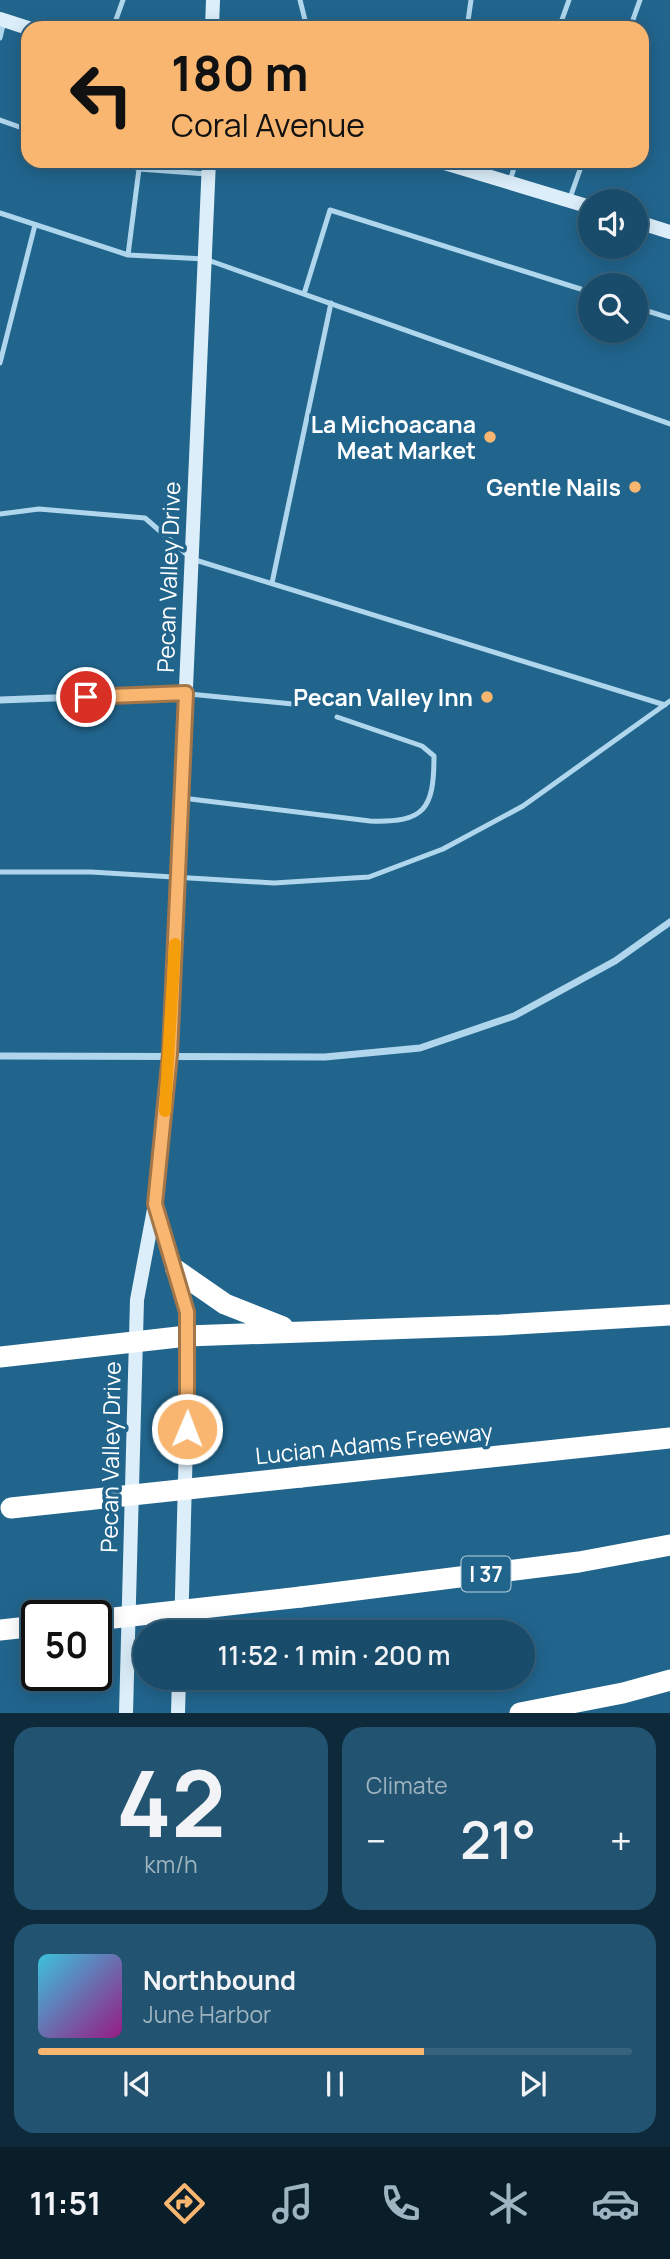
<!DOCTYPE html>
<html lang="en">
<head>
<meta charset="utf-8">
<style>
	:root { --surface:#194c6a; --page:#225370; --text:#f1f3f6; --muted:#9fb4c1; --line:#37637e; --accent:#f9b670 }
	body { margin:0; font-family:Manrope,sans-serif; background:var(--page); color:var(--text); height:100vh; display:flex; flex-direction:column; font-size:26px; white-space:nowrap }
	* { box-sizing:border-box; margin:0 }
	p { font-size:23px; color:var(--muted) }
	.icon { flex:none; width:38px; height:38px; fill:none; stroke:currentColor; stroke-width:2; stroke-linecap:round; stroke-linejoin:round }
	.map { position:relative; height:1713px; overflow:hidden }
	.sheet { display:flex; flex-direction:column; gap:14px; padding:14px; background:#0e2a3a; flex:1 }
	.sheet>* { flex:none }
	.top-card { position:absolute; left:21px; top:21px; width:628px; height:147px; border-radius:21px; box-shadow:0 4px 18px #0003,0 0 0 2px var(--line); background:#f9b670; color:#111; overflow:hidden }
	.controls { position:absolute; left:578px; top:189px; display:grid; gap:14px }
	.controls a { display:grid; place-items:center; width:70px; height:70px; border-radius:50%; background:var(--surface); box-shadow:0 4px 18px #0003,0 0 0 2px var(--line); font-size:35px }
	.speed { position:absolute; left:21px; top:1600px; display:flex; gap:14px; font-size:35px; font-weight:700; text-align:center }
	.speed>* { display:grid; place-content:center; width:91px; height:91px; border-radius:50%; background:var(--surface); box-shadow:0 4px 18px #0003,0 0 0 2px var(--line); line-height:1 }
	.speed .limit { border:4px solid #111; border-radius:10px; background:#fff; color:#111 }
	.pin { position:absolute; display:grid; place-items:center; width:60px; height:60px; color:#fff; margin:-30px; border:4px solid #fff; border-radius:50%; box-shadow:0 2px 7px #0007 }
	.me { position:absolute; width:77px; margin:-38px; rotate:1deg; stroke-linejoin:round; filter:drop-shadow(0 0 5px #0008) }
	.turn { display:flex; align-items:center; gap:24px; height:147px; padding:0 35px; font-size:32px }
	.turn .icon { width:91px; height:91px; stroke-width:2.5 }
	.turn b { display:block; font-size:49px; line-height:60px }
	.big { font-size:52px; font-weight:600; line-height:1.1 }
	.sheet .widget { flex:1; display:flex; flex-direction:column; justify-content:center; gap:10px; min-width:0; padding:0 24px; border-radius:21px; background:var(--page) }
	.sheet .dial { align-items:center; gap:0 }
	.dial b { font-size:91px; line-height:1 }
	.song { display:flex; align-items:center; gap:21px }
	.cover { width:84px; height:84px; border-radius:10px; background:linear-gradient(135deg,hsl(190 70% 55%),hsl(310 70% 35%)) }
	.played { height:7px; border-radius:4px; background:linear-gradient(90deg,var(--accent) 65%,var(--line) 65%) }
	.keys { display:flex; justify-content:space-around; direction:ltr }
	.heat { display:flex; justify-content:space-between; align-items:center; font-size:38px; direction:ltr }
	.sheet .tiles { flex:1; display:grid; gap:14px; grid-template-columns:1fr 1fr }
	.widget:last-child { grid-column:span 2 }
	.trip { position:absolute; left:133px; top:1620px; width:402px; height:70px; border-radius:35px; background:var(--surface); box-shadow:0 4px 18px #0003,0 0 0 2px var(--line); font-weight:600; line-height:70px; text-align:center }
	.tabs { display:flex; height:112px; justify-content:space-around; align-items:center; background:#0a1e2a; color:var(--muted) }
	.tabs .icon { width:49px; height:49px }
	.tabs .selected { color:var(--accent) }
	.tabs b { font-size:32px; color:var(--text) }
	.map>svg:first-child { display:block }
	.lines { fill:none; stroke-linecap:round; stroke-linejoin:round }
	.lane { stroke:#afd6ec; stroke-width:5 }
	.street { stroke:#afd6ec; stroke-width:7 }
	.secondary { stroke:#dbeef9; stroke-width:14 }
	.highway { stroke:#fff; stroke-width:21 }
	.highway-bridge { stroke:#fff; stroke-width:21 }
	.route-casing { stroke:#a27649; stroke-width:18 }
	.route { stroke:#f9b670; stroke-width:12 }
	.slow { stroke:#f59e0b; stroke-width:12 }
	.poi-dot { fill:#f9b670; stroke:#21658d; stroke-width:2.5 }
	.labels { text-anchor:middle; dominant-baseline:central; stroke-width:7; stroke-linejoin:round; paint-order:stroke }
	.shield { fill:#21658d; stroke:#bcd1dd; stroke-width:2 }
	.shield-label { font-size:21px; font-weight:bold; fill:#fff }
	.poi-label { font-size:23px; font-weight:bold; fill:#fff; stroke:#21658d; text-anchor:end }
	.street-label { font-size:23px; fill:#fff; stroke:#21658d }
</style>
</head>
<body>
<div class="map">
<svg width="670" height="1713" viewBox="0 0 670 1713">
	<rect width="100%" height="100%" fill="#21658d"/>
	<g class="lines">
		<!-- lane -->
		<path class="lane" d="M300,0L307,28
			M113,28L123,0
			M467,28L471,0
			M559,28L569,0
			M630,28L640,0
			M0,38L4,21
			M0,120L28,130
			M115,161L139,169
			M207,174L139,169L128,255L205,259L670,424
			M510,181L516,161
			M570,198L583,161
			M0,213L128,255
			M304,294L330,210L590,292
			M635,307L670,318
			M0,363L35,225
			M0,514L39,509L145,518L192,559L665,705
			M272,583L331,303
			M189,694L293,704
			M182,798L370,821C425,823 434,809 434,756L422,746L337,717
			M0,872H91L274,883L369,877L443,849L523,806L670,701"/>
		<!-- street -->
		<path class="street" d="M0,700L186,693
			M0,1056L325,1057L420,1048L514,1016L615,961L670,922"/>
		<!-- secondary -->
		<path class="secondary" d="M0,19L28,28
			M212,28L213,0
			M438,161L590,207
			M635,221L670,232
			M156,1208L187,1312V1404L181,1633
			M126,1713L137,1300L155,1204L170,1054L209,161
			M178,1713L179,1678"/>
		<!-- highway -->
		<path class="highway" d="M176,1270L225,1304L283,1327
			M0,1357L187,1336L500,1325L670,1315
			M301,1477L670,1438
			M301,1597L579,1562L670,1545
			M0,1630L37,1626
			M520,1713L623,1693L670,1680"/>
		<!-- highway-bridge -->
		<path class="highway-bridge" d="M11,1508L301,1477
			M96,1620L301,1597"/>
	</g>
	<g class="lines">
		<defs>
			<path id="route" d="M86,697L186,693L170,1054L155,1204L187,1312V1429"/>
		</defs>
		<!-- route casing -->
		<use href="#route" class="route-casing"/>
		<!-- route -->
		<use href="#route" class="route"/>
		<!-- slow -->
		<path class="slow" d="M165,1111L175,944"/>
	</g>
	<!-- markers -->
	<g class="poi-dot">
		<circle cx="490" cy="437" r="7"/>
		<circle cx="635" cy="487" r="7"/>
		<circle cx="487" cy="697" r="7"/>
	</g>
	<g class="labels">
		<!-- shield labels -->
		<rect class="shield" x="461.5" y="1556.5" width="49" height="35" rx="5"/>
		<g class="shield-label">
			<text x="486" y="1574">I 37</text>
		</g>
		<!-- poi labels -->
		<g class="poi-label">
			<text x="476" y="424">La Michoacana<tspan x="476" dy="26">Meat Market</tspan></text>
			<text x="621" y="487">Gentle Nails</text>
			<text x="473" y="697">Pecan Valley Inn</text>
		</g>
		<!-- street labels -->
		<g class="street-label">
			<text transform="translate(168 577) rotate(-88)">Pecan Valley Drive</text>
			<text transform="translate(374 1443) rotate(-6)">Lucian Adams Freeway</text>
			<text transform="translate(110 1457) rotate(-89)">Pecan Valley Drive</text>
		</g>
	</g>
</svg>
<div class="controls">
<a><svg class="icon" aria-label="sound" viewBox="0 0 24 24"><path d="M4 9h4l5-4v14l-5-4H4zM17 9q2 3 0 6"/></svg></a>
<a><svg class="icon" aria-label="search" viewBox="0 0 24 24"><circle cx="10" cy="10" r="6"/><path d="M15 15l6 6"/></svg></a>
</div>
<div class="speed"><div class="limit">50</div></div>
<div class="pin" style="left:86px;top:697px;background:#d93025"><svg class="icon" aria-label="arrive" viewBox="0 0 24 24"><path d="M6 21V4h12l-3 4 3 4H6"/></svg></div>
<svg class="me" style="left:187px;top:1429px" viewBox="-20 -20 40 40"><circle r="17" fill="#f9b670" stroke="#fff" stroke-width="3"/><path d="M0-11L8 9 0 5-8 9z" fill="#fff"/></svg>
<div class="trip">11:52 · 1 min · 200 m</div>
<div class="top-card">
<div class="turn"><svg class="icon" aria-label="left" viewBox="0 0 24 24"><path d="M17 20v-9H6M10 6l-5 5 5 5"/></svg><div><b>180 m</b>Coral Avenue</div></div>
</div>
</div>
<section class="sheet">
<div class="tiles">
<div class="widget dial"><b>42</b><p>km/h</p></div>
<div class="widget"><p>Climate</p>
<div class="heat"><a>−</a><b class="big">21°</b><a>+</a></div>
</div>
<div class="widget">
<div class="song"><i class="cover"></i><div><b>Northbound</b><p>June Harbor</p></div></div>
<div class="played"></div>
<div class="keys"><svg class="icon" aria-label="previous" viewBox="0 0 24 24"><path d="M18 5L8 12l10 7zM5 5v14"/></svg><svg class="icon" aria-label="pause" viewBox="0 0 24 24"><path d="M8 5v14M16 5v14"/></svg><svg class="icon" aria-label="next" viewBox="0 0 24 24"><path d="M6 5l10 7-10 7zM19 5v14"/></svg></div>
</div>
</div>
</section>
<nav class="tabs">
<b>11:51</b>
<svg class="icon selected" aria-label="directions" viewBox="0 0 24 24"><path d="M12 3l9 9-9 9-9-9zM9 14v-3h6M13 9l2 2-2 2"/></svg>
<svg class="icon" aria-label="music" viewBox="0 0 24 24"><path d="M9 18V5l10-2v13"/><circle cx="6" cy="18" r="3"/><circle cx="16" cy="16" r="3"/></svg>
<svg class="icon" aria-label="phone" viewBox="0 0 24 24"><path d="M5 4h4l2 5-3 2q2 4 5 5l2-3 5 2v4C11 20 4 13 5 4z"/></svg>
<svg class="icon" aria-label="climate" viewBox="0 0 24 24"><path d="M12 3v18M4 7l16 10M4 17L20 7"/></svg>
<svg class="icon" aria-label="car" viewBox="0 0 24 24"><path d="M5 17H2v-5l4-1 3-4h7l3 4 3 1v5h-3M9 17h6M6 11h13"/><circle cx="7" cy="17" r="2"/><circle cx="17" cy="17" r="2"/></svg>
</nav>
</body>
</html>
